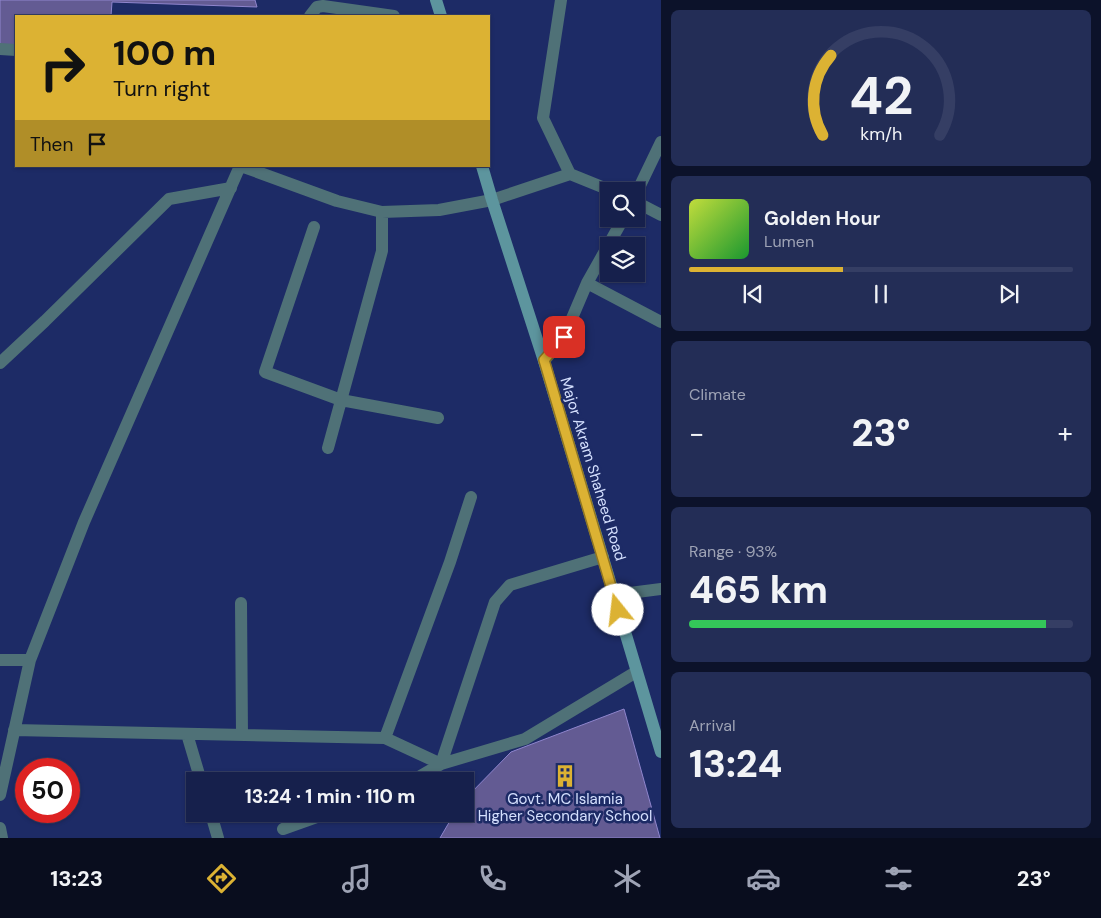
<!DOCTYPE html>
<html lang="en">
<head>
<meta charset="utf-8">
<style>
	:root { --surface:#16204c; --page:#232d56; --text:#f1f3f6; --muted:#9ea3b5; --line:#353e64; --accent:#dcb233 }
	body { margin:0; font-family:"DM Sans",sans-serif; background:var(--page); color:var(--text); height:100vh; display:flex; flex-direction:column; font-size:19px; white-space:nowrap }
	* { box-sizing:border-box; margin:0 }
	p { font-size:16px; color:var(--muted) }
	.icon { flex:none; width:28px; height:28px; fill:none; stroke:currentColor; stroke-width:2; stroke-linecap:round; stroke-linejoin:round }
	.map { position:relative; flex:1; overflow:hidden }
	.details { display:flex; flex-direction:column; gap:10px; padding:10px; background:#0c122a; width:440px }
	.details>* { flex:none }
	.guide { position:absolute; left:15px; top:15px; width:475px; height:152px; border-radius:0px; box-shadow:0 1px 4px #0004,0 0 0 1px var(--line); background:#dcb233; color:#111; overflow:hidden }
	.controls { position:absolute; left:600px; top:182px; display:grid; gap:10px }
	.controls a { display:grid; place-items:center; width:45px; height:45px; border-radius:0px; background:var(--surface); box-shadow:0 1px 4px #0004,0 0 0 1px var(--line); font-size:25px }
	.speed { position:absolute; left:15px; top:758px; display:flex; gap:10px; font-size:25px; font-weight:700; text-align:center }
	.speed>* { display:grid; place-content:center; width:65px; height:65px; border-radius:50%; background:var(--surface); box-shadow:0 1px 4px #0004,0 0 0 1px var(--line); line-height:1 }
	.speed .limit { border:8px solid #d22; background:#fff; color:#111 }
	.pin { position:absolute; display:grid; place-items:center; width:42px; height:42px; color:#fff; margin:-21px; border-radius:10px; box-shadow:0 2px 8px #0006 }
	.me { position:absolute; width:55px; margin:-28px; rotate:344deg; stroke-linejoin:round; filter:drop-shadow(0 0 4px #0008) }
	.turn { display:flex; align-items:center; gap:18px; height:105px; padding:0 15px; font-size:22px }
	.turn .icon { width:65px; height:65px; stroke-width:2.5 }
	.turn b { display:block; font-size:35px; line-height:42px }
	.then { display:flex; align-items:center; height:48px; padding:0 15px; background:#0003; gap:10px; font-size:19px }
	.big { font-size:38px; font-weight:800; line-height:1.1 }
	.details .card { flex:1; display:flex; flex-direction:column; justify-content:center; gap:8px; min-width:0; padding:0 18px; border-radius:8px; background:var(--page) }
	.details .dial { align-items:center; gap:0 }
	.dial svg { height:130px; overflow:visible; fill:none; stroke:var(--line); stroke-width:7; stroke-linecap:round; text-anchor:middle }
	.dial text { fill:var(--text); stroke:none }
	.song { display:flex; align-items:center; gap:15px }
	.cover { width:60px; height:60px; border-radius:8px; background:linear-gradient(135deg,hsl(70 70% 55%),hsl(130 70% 35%)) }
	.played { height:5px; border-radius:2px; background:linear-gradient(90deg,var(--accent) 40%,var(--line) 40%) }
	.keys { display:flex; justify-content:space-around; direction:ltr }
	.heat { display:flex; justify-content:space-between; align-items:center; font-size:28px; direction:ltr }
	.charge { height:8px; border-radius:4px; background:linear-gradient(90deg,#34c759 93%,var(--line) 0) }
	.trip { position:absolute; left:186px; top:772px; width:288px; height:50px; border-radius:0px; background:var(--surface); box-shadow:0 1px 4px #0004,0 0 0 1px var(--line); font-weight:800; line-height:50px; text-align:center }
	.tab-bar { display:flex; height:80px; justify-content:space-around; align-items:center; background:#090d1e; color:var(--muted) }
	.tab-bar .icon { width:35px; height:35px }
	.tab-bar .current { color:var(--accent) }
	.tab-bar b { font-size:22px; color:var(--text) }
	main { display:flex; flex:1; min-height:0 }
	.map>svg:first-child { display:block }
	.building { fill:#635b93; stroke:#8f85cd }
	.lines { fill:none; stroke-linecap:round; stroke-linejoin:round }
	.minor { stroke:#4f7177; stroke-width:12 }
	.tertiary { stroke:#4f7177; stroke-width:12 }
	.secondary { stroke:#5d959e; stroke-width:12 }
	.route-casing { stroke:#8f7421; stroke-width:12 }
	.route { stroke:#dcb233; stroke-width:9 }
	.labels { text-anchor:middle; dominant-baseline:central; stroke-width:5; stroke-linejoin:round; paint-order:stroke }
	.street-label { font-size:15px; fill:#d5e0fe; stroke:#1d2b66 }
	.poi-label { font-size:15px; fill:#d5e0fe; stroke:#1d2b66 }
</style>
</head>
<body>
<main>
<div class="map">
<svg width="661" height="838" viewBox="0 0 661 838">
	<rect width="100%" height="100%" fill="#1d2b66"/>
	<!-- building -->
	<path class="building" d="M0,0H255L257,7L112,2L111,16H16V50L0,49Z
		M624,709L660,838H440L454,814H465V799L511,752Z"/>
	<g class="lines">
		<!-- minor -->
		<path class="minor" d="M310,16L317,7L323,6L394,16
			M0,49L16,50
			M241,166L337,201L382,212L439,210L492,200L570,174L543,118L561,0
			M570,174L612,191
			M636,194L661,142
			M636,202L661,215
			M314,227L265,372L341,400L438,418
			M587,283L661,322
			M544,361L564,337L587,283L623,219
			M0,363L45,321L169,199L231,188
			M328,448L382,251V212
			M241,603L242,735
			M0,660H30
			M14,730L385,738L441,764L495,602L510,585L603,557
			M187,734L201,781
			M385,738L450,562L471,497
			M412,781L441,764L525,739L636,672
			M0,795L30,660L84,522L240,166
			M211,814L218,838
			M0,828L2,838
			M283,829L325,814"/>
		<!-- tertiary -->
		<path class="tertiary" d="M614,595L661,589"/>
		<!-- secondary -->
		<path class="secondary" d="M436,0L441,16
			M482,166L492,200L544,361L661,752"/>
	</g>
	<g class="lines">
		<defs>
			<path id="route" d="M564,337L544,360L618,610"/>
		</defs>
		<!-- route casing -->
		<use href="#route" class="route-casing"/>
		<!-- route -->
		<use href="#route" class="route"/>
	</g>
	<!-- icons -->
	<defs>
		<symbol id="building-bare" viewBox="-9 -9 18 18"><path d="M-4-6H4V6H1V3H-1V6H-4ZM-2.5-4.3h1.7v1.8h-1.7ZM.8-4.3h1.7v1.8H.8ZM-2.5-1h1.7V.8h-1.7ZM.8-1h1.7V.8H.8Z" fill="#dcb233" stroke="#1d2b66" stroke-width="2.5" paint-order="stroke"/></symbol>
	</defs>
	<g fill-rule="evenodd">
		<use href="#building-bare" x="549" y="760" width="32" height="32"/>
	</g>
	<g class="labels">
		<!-- street labels -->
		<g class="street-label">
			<text transform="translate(593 469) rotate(73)">Major Akram Shaheed Road</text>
		</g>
		<!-- poi labels -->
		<g class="poi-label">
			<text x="565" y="799">Govt. MC Islamia<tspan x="565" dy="17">Higher Secondary School</tspan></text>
		</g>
	</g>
</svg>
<div class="controls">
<a><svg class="icon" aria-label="search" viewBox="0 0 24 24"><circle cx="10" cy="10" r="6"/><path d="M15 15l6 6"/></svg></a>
<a><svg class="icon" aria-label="layers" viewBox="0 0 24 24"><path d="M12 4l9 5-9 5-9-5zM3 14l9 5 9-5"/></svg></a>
</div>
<div class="speed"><div class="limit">50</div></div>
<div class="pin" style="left:564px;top:337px;background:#d93025"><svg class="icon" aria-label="arrive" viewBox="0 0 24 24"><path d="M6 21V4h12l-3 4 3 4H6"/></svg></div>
<svg class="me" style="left:618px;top:610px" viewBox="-20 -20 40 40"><circle r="19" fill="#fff"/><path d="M0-13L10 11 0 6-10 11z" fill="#dcb233"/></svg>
<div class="trip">13:24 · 1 min · 110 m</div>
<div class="guide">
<div class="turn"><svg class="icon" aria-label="right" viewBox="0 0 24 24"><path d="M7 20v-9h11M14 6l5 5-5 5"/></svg><div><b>100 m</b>Turn right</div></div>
<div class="then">Then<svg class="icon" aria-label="arrive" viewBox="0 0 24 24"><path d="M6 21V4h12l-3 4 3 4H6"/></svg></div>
</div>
</div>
<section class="details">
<div class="card dial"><svg viewBox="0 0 100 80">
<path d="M14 69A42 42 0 1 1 86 69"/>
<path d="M14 69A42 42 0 0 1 19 20" stroke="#dcb233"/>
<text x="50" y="56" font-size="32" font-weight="700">42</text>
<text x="50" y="72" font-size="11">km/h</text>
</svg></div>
<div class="card">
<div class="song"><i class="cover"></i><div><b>Golden Hour</b><p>Lumen</p></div></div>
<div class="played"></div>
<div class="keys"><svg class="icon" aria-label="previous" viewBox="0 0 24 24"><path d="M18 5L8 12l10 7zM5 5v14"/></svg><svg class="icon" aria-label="pause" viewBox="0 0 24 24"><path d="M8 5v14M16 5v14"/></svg><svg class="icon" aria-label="next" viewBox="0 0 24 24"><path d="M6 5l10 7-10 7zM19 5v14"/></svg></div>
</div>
<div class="card"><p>Climate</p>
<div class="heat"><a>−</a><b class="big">23°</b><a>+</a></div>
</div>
<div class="card"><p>Range · 93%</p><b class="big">465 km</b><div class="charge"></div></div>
<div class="card"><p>Arrival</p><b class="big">13:24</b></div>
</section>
</main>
<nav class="tab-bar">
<b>13:23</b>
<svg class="icon current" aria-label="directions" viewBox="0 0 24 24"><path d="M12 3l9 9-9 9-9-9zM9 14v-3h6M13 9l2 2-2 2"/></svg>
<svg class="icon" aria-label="music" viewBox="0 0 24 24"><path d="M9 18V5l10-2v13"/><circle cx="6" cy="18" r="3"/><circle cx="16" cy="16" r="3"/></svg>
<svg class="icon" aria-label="phone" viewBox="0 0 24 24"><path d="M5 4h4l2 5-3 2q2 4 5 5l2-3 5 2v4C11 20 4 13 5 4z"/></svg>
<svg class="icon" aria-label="climate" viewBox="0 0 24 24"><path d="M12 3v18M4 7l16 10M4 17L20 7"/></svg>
<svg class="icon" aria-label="car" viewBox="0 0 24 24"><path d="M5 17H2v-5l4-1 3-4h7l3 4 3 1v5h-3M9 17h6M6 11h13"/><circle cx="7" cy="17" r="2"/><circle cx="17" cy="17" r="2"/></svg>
<svg class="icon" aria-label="filters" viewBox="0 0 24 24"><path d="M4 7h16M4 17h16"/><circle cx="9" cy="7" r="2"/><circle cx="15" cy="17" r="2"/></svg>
<b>23°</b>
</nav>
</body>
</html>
